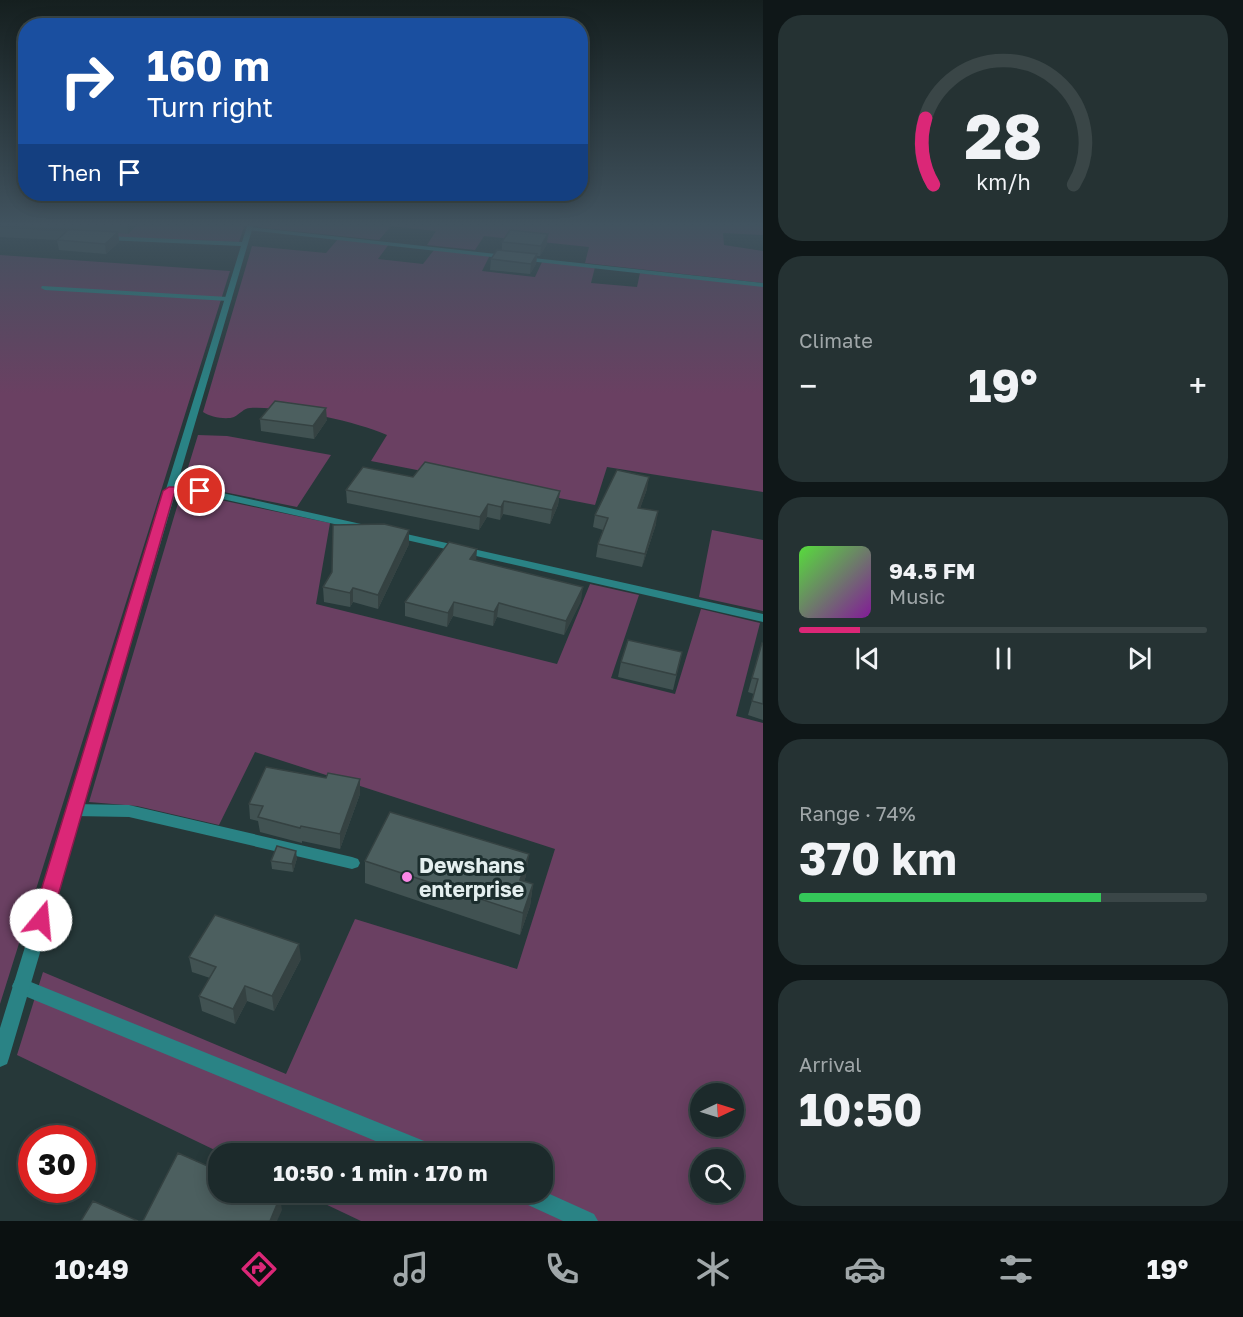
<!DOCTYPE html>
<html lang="en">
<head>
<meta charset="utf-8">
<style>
	:root { --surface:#1c2a2b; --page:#253233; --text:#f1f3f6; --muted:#a0a7a9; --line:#3a4647; --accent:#db2777 }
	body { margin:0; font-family:"Golos Text",sans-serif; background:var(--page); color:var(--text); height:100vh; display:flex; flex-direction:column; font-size:22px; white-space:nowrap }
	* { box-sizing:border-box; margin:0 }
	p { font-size:20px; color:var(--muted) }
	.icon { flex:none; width:33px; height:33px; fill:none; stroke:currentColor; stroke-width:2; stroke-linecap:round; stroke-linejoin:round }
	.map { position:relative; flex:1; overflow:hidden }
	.details { display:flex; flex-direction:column; gap:15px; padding:15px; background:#0f1718; width:480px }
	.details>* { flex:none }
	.hud { position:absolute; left:18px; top:18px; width:570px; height:183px; border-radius:24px; box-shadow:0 3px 15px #0003,0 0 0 2px var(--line); background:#1a4fa0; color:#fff; overflow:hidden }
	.needle { width:39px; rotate:86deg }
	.tools { position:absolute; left:690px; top:1083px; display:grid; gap:12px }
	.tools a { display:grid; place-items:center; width:54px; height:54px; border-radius:50%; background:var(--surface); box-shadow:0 3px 15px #0003,0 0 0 2px var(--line); font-size:30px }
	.speed { position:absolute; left:18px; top:1125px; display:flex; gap:12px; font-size:30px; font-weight:700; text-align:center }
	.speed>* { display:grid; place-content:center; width:78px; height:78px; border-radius:50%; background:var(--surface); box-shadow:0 3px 15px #0003,0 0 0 2px var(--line); line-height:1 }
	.speed .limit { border:9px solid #d22; background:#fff; color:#111 }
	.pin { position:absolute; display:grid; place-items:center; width:51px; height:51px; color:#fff; margin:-26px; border:3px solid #fff; border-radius:50%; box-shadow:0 2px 6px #0007 }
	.me { position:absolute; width:66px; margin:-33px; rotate:17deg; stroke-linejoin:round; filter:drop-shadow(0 0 4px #0008) }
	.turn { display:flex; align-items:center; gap:21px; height:126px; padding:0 30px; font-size:27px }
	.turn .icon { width:78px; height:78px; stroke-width:2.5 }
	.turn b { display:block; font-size:42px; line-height:51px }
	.then { display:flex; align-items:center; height:57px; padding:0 30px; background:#0003; gap:12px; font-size:22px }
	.big { font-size:45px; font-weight:700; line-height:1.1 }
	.details .widget { flex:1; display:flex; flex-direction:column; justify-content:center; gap:9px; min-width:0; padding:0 21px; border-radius:24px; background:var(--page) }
	.details .dial { align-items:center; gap:0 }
	.dial svg { height:156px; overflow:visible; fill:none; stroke:var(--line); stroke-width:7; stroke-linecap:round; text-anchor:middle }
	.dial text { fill:var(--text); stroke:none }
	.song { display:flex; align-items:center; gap:18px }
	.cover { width:72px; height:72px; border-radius:9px; background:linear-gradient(135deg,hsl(110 70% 55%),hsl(290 70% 35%)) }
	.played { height:6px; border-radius:3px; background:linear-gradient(90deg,var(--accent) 15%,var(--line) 15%) }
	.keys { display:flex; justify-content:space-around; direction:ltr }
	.heat { display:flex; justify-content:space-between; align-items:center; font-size:33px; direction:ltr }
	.charge { height:9px; border-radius:4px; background:linear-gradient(90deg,#34c759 74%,var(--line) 0) }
	.trip { position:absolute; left:208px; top:1143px; width:345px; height:60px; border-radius:24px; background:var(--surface); box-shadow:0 3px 15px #0003,0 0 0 2px var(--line); font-weight:700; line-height:60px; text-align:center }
	.tabs { display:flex; height:96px; justify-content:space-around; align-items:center; background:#0b1111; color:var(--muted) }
	.tabs .icon { width:42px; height:42px }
	.tabs .active { color:var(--accent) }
	.tabs b { font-size:27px; color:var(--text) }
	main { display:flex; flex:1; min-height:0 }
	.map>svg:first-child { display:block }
	.green { fill:#6a4062; fill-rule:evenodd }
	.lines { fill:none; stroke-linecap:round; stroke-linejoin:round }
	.service { fill:#2a8385; fill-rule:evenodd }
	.minor { fill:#2a8385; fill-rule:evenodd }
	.wall { fill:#415252 }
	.shaded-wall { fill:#354242 }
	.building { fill:#4c5f5f; stroke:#354242; stroke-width:1.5 }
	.route { fill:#db2777; stroke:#8e194d; stroke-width:1.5 }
	.poi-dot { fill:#fb87e6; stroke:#1c2e2e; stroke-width:2 }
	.labels { text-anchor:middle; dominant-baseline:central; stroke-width:6; stroke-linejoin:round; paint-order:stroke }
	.near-poi-label { font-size:21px; font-weight:bold; fill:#e4efef; stroke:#1c2e2e; text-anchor:start }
</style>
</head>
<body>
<main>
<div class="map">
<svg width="763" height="1221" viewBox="0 0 763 1221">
	<rect width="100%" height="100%" fill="#263839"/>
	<!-- green -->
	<path class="green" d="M98,223H244L245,224L239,242L90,236Z
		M257,223H763V235L723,233L724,245L763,251V283L585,263L589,247L484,236L475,250L427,245L436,231L391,226L379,240L264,228L258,227Z
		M338,239L389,244L378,259L423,264L434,250L490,255L482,271L535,277L542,262L595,267L591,283L637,287L640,273L763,286V492L607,467L595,505L371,461L387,435C355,421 285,406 250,408C244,408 240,414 234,417C226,420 210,417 203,412L252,246L326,253Z
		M0,255L230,271L0,1004Z
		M198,435L227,436L331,455L297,507L204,488L182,487Z
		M192,494L330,523L316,604L557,664L590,584L639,595L611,678L675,694L701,609L760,623L736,716L763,723V1221H361L302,1193L543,1192V1154L221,1153L17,1055L43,972L286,1074L355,919L517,969L555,849L255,752L219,825L137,806L89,802L179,500ZM700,1094H734V1126H700ZM700,1160H734V1192H700Z
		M712,530L763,540V611L699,597Z"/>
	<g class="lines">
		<!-- service -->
		<path class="service" d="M249,227L763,283V287L247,230L246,229Z
			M42,286L228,297L232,299L228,301L45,290L41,288Z
			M74,804L129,805L352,857L358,859L360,863L358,867L352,869L129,817L74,816L69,814L67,810L69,806Z
			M21,978L439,1147L442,1154H407L15,992L12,986L15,980Z
			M543,1191L594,1214L598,1221H563L515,1199L512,1192H543Z"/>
		<!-- minor -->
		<path class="minor" d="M248,223H254L176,488H200L370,526L375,529L370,532L200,494H175L9,1058L7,1064L0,1067V1028L241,246L105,240L102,238L105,236L242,242Z
			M393,531L763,614V622L389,536L388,534L389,532Z"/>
	</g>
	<!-- wall -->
	<path class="wall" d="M0,223H139L128,234L118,233L119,242L106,254L59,250L57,240L0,237Z
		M502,242L547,244L540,256H537L536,264L530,274L490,270L491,259L502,250Z
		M260,419L327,420L314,439L261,431Z
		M413,477L560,491L558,505L550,524L503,514L500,520L487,517L479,530L347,503L346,490Z
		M647,489L640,508L656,524L642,567L596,557L598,544L603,530L593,527L595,515Z
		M409,544L378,609L353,602L350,607L324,602L323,587Z
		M477,561L581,601L564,635L497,617L493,626L453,616L447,627L405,616V602Z
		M762,643L763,644V720L748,715L754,694L748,692Z
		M682,652L673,690L618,677L621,662Z
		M360,794L340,849L302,841V843L260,832L258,821L250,819L249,804Z
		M297,858L293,872L272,869L271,861Z
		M365,861L526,876L524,881L533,884L530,906L520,935L365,883Z
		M189,957L301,959L274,1011L247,1001L235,1024L202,1011L199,996L210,978L192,972Z"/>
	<!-- shaded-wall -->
	<path class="shaded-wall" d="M127,223H139L128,234L127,224Z
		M118,232L119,242L106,254L105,244Z
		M548,234L547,244L540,256L541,246Z
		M537,254L536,264L530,274L531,264Z
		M326,408L327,420L314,439L313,426Z
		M649,477L647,489L636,520L638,508Z
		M560,491L558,505L550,524L552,510Z
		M504,501L503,514L500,520L501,507Z
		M488,504L487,517L479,530L480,517Z
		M658,511L656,524L642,567L645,554Z
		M409,530V544L378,609V595Z
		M477,549L476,563L470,559Z
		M583,587L581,601L564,635L566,621Z
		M353,588V602L350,607V593Z
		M454,602L453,616L447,627L448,613Z
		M499,603L497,617L493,626L494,612Z
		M360,779V794L340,849V834Z
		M296,851L297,858L293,872L292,864Z
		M529,854L526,876L517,902L520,880Z
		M533,884L530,906L520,935L523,913Z
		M299,944L301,959L274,1011L272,996Z
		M245,986L247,1001L235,1024L233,1009Z
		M280,1197L282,1210L277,1221H270Z"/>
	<!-- building -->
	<path class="building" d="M0,226L118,232L105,244L57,240L67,231L0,227Z
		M510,230L548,234L541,246L502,242Z
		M497,250L537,254L531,264L491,259Z
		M275,401L326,408L313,426L260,419Z
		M425,462L560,491L552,510L504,501L501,507L488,504L480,517L346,490L363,467L413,477Z
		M617,470L649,477L638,508L658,511L645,554L598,544L608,518L595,515Z
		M384,524L409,530L378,595L353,588L350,593L323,587L332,572L333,525Z
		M449,542L477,549L470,559L583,587L566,621L499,603L494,612L454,602L448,613L405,602Z
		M628,640L682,652L676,675L621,662Z
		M762,643L763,644V704L752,701L758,679L752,678Z
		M266,767L326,778L328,773L360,779L340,834L301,826L300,828L258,817L263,806L249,804Z
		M390,812L529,854L520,880L533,884L523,913L365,861Z
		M277,846L296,851L292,864L271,861Z
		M215,915L299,944L272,996L245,986L233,1009L199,996L216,967L189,957Z
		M178,1153L219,1171V1192H269L280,1197L270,1221H143Z
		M93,1201L138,1221H81Z"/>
	<!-- sky -->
	<linearGradient id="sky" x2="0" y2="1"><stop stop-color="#151f1f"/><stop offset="0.57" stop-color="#41535f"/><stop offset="1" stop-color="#41535f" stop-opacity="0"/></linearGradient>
	<rect width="763" height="394" fill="url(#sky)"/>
	<!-- route -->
	<path class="route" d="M169,487H200L206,491L200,494H174L51,920L48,926L41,928L34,926L32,920L163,491Z"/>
	<!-- markers -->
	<circle class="poi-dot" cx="407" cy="877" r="6"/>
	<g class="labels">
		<!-- near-poi labels -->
		<g class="near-poi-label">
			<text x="419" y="865">Dewshans<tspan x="419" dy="24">enterprise</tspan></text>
		</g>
	</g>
</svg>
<div class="tools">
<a><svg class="needle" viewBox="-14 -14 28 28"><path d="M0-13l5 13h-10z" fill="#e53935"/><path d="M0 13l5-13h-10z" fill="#a0a7a9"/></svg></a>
<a><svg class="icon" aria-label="search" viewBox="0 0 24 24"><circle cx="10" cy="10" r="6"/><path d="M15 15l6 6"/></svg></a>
</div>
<div class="speed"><div class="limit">30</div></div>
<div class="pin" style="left:200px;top:491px;background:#d93025"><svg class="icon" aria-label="arrive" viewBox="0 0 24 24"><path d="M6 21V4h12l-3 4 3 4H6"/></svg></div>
<svg class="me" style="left:41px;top:920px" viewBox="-20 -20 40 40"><circle r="19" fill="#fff"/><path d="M0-13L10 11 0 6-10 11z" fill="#db2777"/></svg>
<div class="trip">10:50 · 1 min · 170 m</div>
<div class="hud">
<div class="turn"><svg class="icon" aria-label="right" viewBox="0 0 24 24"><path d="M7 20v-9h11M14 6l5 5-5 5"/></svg><div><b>160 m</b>Turn right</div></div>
<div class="then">Then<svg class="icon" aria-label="arrive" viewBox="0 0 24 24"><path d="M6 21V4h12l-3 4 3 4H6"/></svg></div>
</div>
</div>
<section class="details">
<div class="widget dial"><svg viewBox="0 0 100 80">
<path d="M14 69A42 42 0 1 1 86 69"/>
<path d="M14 69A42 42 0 0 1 10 35" stroke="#db2777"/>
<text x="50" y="56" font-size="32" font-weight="700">28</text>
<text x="50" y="72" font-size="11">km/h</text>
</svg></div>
<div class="widget"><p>Climate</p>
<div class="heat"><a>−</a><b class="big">19°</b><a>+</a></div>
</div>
<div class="widget">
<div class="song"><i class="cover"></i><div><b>94.5 FM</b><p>Music</p></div></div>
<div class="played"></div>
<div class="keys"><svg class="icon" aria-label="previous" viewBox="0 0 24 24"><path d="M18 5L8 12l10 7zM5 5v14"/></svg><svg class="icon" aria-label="pause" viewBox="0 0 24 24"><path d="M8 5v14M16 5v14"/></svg><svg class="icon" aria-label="next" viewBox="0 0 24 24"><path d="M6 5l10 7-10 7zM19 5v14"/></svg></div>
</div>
<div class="widget"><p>Range · 74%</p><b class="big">370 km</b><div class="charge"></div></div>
<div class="widget"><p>Arrival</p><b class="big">10:50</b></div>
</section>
</main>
<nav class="tabs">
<b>10:49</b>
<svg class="icon active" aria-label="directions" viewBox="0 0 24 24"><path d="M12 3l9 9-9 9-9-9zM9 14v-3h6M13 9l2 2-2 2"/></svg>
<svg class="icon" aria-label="music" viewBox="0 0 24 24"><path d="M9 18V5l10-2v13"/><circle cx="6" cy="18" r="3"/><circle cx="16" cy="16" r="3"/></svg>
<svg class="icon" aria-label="phone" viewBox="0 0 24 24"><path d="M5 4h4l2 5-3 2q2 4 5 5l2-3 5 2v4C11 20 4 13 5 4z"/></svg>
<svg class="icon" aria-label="climate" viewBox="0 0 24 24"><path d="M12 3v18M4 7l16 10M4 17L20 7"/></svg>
<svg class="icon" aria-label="car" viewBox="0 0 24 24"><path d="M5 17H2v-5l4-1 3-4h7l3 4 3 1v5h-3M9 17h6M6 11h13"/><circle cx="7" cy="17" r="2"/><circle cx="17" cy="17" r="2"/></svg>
<svg class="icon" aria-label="filters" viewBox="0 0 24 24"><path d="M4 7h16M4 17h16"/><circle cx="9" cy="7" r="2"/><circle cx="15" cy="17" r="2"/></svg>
<b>19°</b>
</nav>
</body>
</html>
